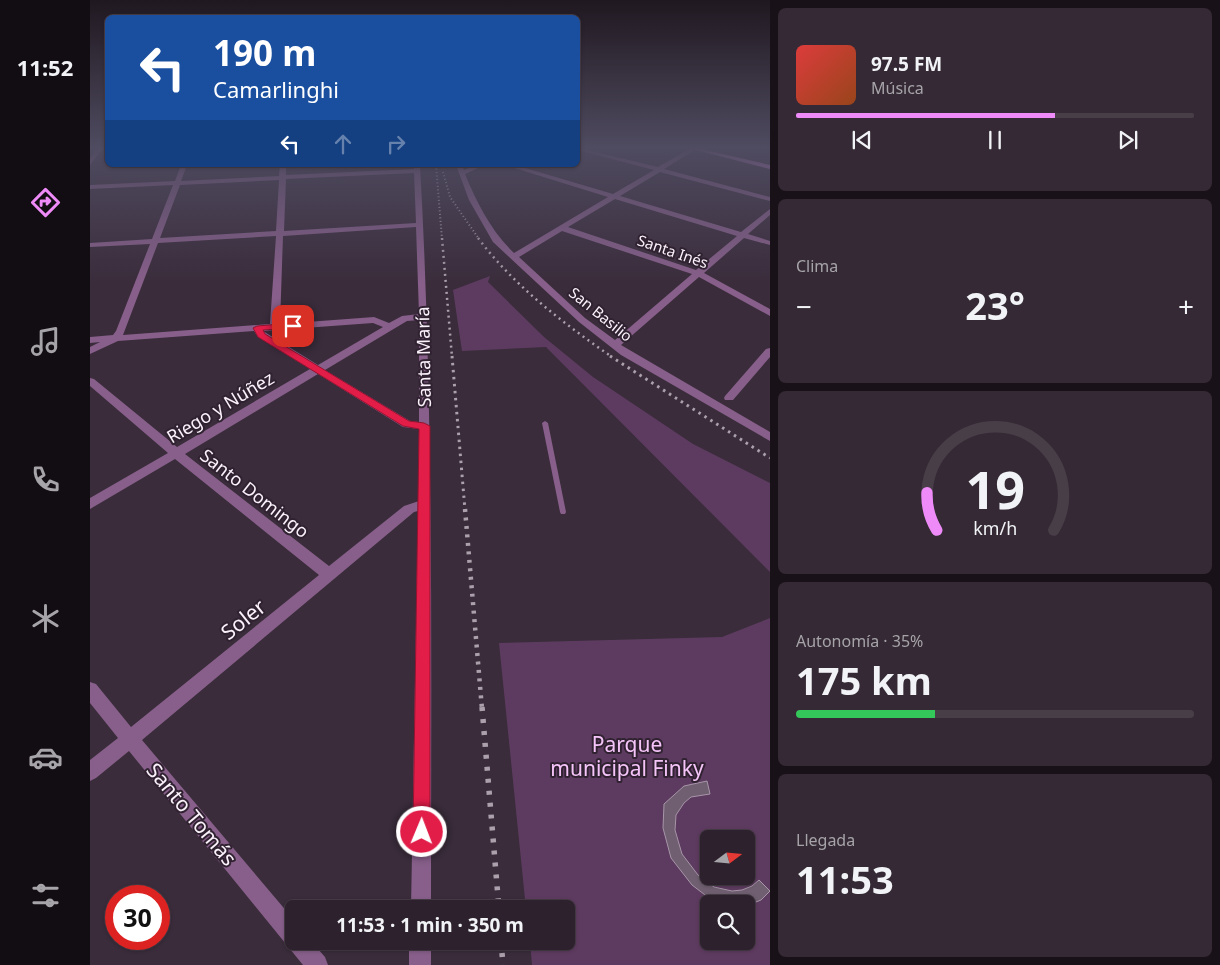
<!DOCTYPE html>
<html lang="es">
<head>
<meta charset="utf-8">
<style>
	:root { --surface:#2c212c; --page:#342934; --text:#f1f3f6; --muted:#a6a3a9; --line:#483e48; --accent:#ee8bf8 }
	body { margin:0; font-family:"Noto Sans",sans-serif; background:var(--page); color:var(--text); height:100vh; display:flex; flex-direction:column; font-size:19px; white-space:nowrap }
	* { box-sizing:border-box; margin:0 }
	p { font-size:16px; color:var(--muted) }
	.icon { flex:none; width:28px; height:28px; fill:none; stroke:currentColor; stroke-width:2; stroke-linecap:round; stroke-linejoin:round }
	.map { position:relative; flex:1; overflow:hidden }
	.side { display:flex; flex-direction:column; gap:8px; padding:8px; background:#181218; width:450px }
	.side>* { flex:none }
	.hud { position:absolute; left:15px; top:15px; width:475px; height:152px; border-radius:8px; box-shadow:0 1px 4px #0004,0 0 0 1px var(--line); background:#1a4fa0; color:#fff; overflow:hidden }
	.needle { width:32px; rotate:74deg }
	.controls { position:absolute; left:610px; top:830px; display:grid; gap:10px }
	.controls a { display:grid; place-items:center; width:55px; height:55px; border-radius:8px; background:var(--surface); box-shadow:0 1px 4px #0004,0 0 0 1px var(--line); font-size:25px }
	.speed { position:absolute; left:15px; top:885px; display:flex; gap:10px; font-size:25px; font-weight:700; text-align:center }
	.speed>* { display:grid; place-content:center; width:65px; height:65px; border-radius:50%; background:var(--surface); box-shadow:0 1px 4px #0004,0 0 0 1px var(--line); line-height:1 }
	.speed .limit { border:8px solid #d22; background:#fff; color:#111 }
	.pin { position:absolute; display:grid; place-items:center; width:42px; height:42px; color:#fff; margin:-21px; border-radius:10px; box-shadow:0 2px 8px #0006 }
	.me { position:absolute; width:55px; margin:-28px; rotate:1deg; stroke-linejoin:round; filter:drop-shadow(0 0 4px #0008) }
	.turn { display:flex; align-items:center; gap:18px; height:105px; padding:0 25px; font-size:22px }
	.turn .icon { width:65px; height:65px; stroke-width:2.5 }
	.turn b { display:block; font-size:35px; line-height:42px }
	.lanes { display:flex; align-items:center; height:48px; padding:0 25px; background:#0003; justify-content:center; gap:25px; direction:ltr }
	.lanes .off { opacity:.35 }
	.big { font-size:38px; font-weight:700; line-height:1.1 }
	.side .tile { flex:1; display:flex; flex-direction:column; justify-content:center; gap:8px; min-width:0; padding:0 18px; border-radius:8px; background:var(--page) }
	.side .dial { align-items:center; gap:0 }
	.dial svg { height:130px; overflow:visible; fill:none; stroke:var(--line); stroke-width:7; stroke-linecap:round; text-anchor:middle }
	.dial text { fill:var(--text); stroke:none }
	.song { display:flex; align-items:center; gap:15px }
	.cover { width:60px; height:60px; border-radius:8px; background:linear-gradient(135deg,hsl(0 70% 55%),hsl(20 70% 35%)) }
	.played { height:5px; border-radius:2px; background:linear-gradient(90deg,var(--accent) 65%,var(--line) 65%) }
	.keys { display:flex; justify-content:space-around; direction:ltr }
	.heat { display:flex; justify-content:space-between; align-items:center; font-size:28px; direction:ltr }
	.charge { height:8px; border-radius:4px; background:linear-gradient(90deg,#34c759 35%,var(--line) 0) }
	.trip { position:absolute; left:195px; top:900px; width:290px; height:50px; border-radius:8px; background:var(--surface); box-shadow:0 1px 4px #0004,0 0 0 1px var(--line); font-weight:700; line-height:50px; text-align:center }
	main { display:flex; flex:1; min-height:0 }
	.menu { display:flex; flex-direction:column; width:90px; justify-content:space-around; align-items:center; background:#120d12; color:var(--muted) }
	.menu .icon { width:35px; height:35px }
	.menu .current { color:var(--accent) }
	.menu b { font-size:22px; color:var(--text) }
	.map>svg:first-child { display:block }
	.green { fill:#5d3b60; fill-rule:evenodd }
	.building { fill:#6f5f70; stroke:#a795a8 }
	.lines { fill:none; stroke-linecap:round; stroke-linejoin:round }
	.lane { fill:#875f8a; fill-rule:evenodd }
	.street { fill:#875f8a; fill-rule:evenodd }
	.primary { fill:#db89e2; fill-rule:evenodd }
	.rail-far4 { stroke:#aba0ac; stroke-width:2; stroke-dasharray:1 2.5; stroke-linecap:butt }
	.rail-far3 { stroke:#aba0ac; stroke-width:2.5; stroke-dasharray:2 4; stroke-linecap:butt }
	.rail-far2 { stroke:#aba0ac; stroke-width:3; stroke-dasharray:2.5 4.5; stroke-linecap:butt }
	.rail-far1 { stroke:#aba0ac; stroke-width:4.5; stroke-dasharray:3 5.5; stroke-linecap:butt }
	.rail { stroke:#aba0ac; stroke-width:5.5; stroke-dasharray:4 8; stroke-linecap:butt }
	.route { fill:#e11d48; stroke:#92132f }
	.labels { text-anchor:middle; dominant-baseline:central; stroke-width:4; stroke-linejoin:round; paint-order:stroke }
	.far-street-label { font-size:15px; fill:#faf1fb; stroke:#302231 }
	.street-label { font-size:18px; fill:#faf1fb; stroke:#302231 }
	.near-street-label { font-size:21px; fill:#faf1fb; stroke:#302231 }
	.near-park-label { font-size:21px; fill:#f5c4f9; stroke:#302231 }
</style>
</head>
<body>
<main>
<nav class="menu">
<b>11:52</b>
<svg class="icon current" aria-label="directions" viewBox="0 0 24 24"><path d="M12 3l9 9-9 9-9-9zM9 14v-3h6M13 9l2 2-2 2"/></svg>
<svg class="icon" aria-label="music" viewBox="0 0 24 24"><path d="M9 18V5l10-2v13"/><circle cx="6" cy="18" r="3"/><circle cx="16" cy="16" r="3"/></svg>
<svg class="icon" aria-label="phone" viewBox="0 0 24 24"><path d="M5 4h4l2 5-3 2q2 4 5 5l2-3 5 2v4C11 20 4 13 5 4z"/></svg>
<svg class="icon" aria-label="climate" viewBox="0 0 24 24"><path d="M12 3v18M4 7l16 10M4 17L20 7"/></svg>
<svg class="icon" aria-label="car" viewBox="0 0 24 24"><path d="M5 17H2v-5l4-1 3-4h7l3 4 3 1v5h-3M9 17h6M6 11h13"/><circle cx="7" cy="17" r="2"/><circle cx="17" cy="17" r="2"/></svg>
<svg class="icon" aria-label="filters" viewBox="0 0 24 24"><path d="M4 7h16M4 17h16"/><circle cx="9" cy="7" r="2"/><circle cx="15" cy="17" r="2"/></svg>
</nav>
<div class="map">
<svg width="680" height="965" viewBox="0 0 680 965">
	<rect width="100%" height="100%" fill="#3a2c3b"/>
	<!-- green -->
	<path class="green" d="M400,276L398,282L454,337L503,377L603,444L680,483V572L456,347L372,351L363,290Z
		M680,618V965H442L440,941H476V909H436L409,643L632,637ZM619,839H656V876H619ZM619,904H656V941H619Z"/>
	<!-- building -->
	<path class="building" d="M617,781L620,794L601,797L594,803L586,815L585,830L592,854L608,875L624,887L642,891L652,890L662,886L669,880L680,891L671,900L656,906V904H636L623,901L602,885L581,858L573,828L574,804L594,786Z"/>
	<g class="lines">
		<!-- lane -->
		<path class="lane" d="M455,421L458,423L476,512L475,514H471L470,512L452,423Z"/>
		<!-- street -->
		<path class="street" d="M7,148H13L0,165V158Z
			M488,148L568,167L601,148H608L574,169L680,197V201L570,172L530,196L651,232L680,209V215L658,234L680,241V245L654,238L614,273L680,309V316L609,277L531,345L680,432V441L531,355L489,322L403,242L379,200L366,165H372L374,170L386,165H395L375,174C387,203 401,231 424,253L518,197L415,165H425L523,194L564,170L488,150ZM525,199L647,236L606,270L478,227ZM472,231L602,274L525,340L495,318L429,257Z
			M91,165H97L91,181L189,176L190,165H196V175L324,169V165H330C344,413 341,661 341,909H321L328,511L324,512L52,740L204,920V941H221L235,957L238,965H213L39,751L6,778L0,781V760L28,738L0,703V682L6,684L41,727L229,575L85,459L0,509V498L78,453L0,386V378L4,379L87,447L220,369L168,337L164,331L28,341L0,354V347L10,342L0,343V337L23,335L26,331L60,244L0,247V243L62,239L83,185L0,189V185L85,181ZM324,173L326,223L194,231L196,179ZM189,180L186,231L70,238L90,185ZM326,227L329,314L312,316L299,323L284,317L190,324L193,236ZM186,236L180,324L33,335L68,243ZM329,320V422L320,421L235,370L317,321ZM283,323L293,327L228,365L173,331ZM228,374L313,427L329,429V501L314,506L239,566L95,454Z
			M680,348V357L643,400H635L634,398L635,396L676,349Z
			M319,941H341V965H319Z"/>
		<!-- primary -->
		<path class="primary" d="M598,148H607L680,165V169Z"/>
		<!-- rail-far4 -->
		<path class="rail-far4" d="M346,165L352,239
			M353,172L360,197L389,239"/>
		<!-- rail-far3 -->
		<path class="rail-far3" d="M352,238L362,357
			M388,238C424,286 473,323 522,357"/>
		<!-- rail-far2 -->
		<path class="rail-far2" d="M362,356L375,510
			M520,356L680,458"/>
		<!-- rail-far1 -->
		<path class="rail-far1" d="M375,509L392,709"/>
		<!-- rail -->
		<path class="rail" d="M392,707L409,909
			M411,941L413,965"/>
	</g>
	<!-- sky -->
	<linearGradient id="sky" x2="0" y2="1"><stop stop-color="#201820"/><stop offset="0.52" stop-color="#4f4b60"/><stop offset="1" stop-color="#4f4b60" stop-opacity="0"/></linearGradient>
	<rect width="680" height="283" fill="url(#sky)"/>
	<!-- route -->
	<path class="route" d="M203,323L207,326L206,328L173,330L175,334L319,421L334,423L340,426V832L338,838L332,840L325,838L323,832L329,429L313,426L168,337L163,328L167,326Z"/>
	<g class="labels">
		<!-- far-street labels -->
		<g class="far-street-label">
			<text transform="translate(583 251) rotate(19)">Santa Inés</text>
			<text transform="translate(511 314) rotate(39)">San Basilio</text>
		</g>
		<!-- street labels -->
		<g class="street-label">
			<text transform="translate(333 357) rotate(-91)">Santa María</text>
			<text transform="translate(130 407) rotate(-31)">Riego y Núñez</text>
			<text transform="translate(165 493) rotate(38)">Santo Domingo</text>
		</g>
		<!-- near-street labels -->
		<g class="near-street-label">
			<text transform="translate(153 619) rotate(-39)">Soler</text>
			<text transform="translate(102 814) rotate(50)">Santo Tomás</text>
		</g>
		<!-- near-park labels -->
		<g class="near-park-label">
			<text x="537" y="744">Parque<tspan x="537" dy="24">municipal Finky</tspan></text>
		</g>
	</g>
</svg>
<div class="controls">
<a><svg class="needle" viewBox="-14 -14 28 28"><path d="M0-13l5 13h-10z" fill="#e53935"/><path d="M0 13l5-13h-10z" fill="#a6a3a9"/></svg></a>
<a><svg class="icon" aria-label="search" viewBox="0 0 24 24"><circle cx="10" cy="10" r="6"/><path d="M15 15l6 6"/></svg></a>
</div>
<div class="speed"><div class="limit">30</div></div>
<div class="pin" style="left:203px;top:326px;background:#d93025"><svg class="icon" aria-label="arrive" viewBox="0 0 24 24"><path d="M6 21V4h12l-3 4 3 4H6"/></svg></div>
<svg class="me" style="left:332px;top:832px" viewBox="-20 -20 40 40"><circle r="17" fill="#e11d48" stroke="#fff" stroke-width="3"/><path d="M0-11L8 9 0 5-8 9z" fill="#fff"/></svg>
<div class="trip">11:53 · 1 min · 350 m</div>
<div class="hud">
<div class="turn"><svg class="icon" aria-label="left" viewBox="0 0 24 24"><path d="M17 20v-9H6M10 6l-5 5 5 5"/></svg><div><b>190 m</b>Camarlinghi</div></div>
<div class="lanes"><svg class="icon" aria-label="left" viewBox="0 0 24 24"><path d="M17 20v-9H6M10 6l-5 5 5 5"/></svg><svg class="icon off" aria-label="ahead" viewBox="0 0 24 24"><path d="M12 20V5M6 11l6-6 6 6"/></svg><svg class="icon off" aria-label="right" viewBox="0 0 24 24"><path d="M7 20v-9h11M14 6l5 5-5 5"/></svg></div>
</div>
</div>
<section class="side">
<div class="tile">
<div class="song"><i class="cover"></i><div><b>97.5 FM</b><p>Música</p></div></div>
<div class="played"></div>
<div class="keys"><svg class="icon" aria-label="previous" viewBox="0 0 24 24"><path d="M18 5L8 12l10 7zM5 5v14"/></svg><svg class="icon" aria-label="pause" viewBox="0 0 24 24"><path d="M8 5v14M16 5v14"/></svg><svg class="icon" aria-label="next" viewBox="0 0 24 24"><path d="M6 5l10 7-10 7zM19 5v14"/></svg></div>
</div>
<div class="tile"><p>Clima</p>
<div class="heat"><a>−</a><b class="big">23°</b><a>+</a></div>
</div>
<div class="tile dial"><svg viewBox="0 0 100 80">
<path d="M14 69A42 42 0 1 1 86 69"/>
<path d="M14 69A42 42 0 0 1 8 46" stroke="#ee8bf8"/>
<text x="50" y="56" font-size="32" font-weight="700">19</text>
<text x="50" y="72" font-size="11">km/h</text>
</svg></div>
<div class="tile"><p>Autonomía · 35%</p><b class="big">175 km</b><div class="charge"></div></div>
<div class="tile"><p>Llegada</p><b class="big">11:53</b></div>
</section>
</main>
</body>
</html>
